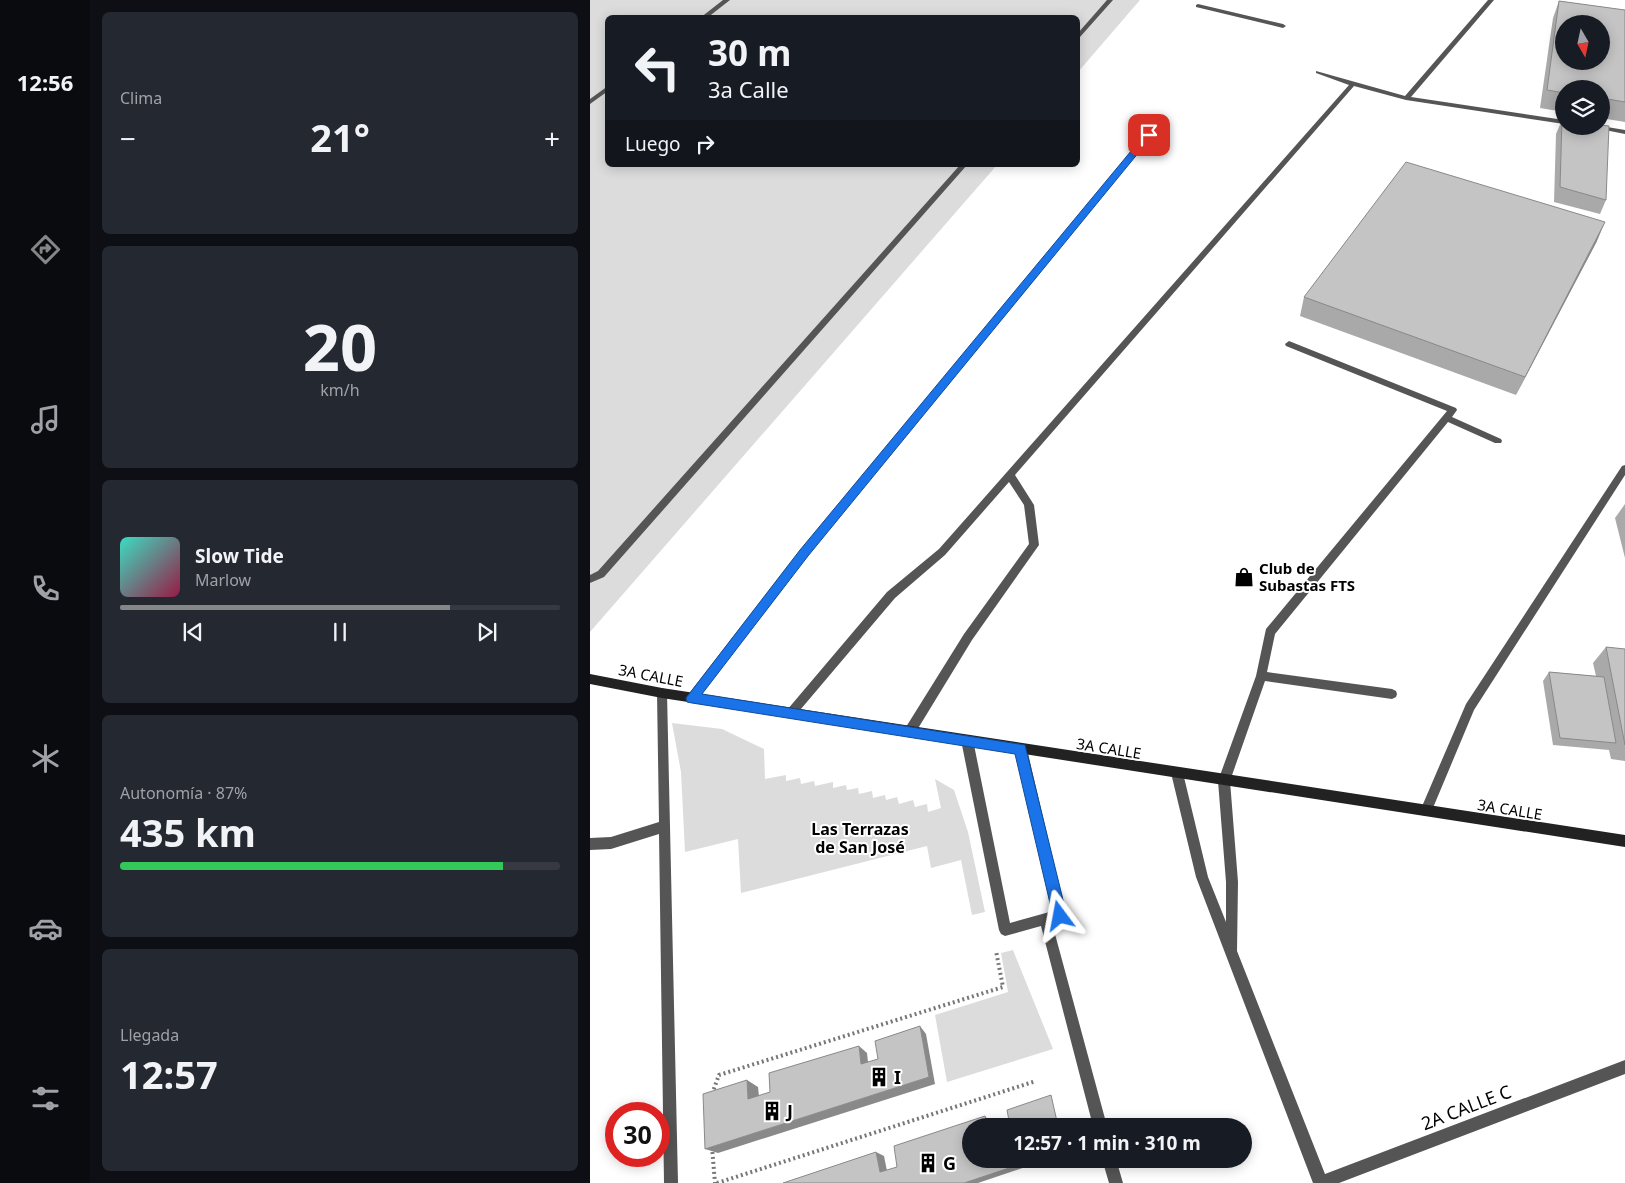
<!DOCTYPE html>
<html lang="es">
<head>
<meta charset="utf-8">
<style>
	:root { --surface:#171b24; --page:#242831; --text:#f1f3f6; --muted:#9ea1a6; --line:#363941; --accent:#858687 }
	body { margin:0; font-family:"Noto Sans",sans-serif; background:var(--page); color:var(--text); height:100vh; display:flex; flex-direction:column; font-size:19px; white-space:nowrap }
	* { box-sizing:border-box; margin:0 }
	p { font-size:16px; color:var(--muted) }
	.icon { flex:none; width:28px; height:28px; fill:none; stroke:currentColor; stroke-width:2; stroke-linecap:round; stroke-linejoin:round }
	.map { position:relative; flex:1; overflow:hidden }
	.panel { display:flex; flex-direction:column; gap:12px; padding:12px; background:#0d0f14; width:500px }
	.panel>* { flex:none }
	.banner { position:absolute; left:15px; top:15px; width:475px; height:152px; border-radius:8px; box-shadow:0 2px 12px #0003; background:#171b24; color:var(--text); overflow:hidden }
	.needle { width:32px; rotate:171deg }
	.fabs { position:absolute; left:965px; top:15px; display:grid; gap:10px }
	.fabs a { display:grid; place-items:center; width:55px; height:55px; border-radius:50%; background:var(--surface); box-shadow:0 2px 12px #0003; font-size:25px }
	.speed { position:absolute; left:15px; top:1102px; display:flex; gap:10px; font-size:25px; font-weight:700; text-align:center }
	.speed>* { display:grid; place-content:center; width:65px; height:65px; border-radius:50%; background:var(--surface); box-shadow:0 2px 12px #0003; line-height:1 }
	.speed .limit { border:8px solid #d22; background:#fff; color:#111 }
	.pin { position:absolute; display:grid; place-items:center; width:42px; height:42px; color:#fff; margin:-21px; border-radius:10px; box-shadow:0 2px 8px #0006 }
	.me { position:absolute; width:55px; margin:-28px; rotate:347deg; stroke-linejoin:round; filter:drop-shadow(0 0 4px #0008) }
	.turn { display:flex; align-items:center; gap:18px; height:105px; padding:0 20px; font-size:22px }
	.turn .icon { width:65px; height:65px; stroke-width:2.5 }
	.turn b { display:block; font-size:35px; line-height:42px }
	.then { display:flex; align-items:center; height:48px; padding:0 20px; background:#0003; gap:10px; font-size:19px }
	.big { font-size:38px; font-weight:700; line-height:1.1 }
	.panel .card { flex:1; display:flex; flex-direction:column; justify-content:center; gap:8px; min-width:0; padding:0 18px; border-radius:8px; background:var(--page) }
	.panel .dial { align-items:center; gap:0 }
	.dial b { font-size:65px; line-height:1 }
	.song { display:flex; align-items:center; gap:15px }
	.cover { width:60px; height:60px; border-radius:8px; background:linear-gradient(135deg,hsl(170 70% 55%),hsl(340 70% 35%)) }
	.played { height:5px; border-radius:2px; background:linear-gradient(90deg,var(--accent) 75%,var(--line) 75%) }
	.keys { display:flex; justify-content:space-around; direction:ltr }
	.heat { display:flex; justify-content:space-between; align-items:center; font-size:28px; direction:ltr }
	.charge { height:8px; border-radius:4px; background:linear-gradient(90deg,#34c759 87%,var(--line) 0) }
	.trip { position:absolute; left:372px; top:1118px; width:290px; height:50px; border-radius:25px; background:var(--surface); box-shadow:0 2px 12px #0003; font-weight:700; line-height:50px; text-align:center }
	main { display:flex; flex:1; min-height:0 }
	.menu { display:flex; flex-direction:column; width:90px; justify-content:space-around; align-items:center; background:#090b0e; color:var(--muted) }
	.menu .icon { width:35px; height:35px }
	.menu .selected { color:var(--accent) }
	.menu b { font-size:22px; color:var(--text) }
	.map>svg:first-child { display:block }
	.green { fill:#dcdcdc }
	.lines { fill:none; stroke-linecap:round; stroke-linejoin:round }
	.path { stroke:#777; stroke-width:4; stroke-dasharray:2 3; stroke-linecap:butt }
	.lane { fill:#555; fill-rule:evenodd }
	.street { fill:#555; fill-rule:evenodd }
	.secondary { fill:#222; fill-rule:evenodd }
	.wall { fill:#a9a9a9 }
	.shaded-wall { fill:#898989 }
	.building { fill:#c4c4c4; stroke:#898989; fill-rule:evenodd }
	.route { fill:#1a73e8; stroke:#114b97 }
	.labels { text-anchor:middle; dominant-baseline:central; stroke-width:4; stroke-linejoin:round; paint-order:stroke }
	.poi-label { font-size:15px; font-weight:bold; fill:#000; stroke:#fff; text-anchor:start }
	.street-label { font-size:15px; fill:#000; stroke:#fff }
	.neighbourhood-label { font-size:16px; font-weight:bold; fill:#000; stroke:#fff }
	.near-poi-label { font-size:18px; font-weight:bold; fill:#000; stroke:#fff; text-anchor:start }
	.near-street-label { font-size:18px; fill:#000; stroke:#fff }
</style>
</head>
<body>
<main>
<nav class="menu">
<b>12:56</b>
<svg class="icon selected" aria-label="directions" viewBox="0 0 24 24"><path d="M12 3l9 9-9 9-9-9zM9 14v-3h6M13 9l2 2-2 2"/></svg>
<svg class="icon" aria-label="music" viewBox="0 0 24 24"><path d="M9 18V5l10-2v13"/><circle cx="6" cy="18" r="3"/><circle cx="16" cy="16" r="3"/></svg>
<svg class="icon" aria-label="phone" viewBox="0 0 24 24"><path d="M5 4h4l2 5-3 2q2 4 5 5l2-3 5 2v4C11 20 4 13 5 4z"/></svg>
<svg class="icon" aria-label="climate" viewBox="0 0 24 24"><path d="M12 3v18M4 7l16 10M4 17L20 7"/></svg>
<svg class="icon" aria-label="car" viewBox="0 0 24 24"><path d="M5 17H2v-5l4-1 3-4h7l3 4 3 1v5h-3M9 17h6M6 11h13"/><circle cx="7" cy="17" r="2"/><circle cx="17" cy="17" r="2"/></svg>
<svg class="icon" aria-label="filters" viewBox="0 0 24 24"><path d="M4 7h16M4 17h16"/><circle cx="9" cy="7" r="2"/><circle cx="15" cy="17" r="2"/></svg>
</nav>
<section class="panel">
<div class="card"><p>Clima</p>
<div class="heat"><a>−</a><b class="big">21°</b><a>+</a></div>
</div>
<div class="card dial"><b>20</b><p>km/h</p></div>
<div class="card">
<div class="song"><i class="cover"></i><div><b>Slow Tide</b><p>Marlow</p></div></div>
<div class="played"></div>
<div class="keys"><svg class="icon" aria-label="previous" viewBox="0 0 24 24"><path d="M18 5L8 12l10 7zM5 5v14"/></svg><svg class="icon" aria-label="pause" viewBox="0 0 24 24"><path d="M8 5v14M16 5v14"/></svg><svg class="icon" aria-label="next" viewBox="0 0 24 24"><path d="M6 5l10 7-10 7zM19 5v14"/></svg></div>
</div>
<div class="card"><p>Autonomía · 87%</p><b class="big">435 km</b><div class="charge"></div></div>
<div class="card"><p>Llegada</p><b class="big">12:57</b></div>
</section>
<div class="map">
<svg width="1035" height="1183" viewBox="0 0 1035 1183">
	<rect width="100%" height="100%" fill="#fff"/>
	<!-- green -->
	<path class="green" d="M0,0H550L488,72V18H18V165H407L0,632Z
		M82,723L132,729L174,749L175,779L196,775V781L210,778L211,784L224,781L225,786L243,782V788L256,785L257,790L268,788L269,794L282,791L283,798L295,795L296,800L307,797L309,804L323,800L325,807L337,804L338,812L351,808L345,779L364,790L378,832L395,912L382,915L371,860L341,868L337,846L151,893L148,839L95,852L91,772Z
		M423,950L463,1049L357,1082L345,1015L418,992L411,953Z"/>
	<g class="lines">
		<!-- path -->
		<path class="path" d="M122,1094L129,1075L413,987L406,951
			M122,1147L125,1183
			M127,1183L446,1081"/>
		<!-- lane -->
		<path class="lane" d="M133,0H140L117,18H110Z
			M517,0H523L490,37L488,38V33Z
			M898,0H904L821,97L974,120V124L816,100L764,86L425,475L444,505L449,545L382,640L324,735L320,736L316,735L314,731L316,727L374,634L439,544L434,505L419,482L355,555L305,598L205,716L201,718L197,716L196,713L197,710L297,592L349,549L759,85L726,73V71L815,96Z
			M608,4L693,24L696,26L693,28L606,7V5Z
			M18,86V91L0,104V99Z
			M569,119L574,120L217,556L106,701L102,703L98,701L97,698L98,695L211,550Z
			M995,126H1011L1035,130V134Z
			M370,165H377L14,577L0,583V575L8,571Z
			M699,341L866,408L867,410L862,417L911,439L912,441L911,443H905L858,422L685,634L677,672L802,689L806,691L807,694L806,697L802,699L675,681L640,781L638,785L634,786L630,785L628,781L666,676L676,629L857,411L696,346L695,344Z
			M1035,465V475L884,710L840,815L836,816L832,815L830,811L876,704L1032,466Z
			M72,688L76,690L77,693L88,1183H74L69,834L21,849L0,850V838L21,837L69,822L67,693L68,690Z"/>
		<!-- street -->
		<path class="street" d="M377,735L381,736L383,740L420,923L463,911L425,749L427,745L431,744L435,745L437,749L476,915L474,919L462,923L517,1126H503L451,926L415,936L411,934L409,930L371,740L373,736Z
			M587,768L591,769L593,773L618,877L636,922V882L628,781L630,777L634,776L638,777L640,781L648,882L647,951L735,1174L1035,1060V1074L749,1183H723L606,877L581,773L583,769Z
			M512,1159H526L533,1183H519Z"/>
		<!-- secondary -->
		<path class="secondary" d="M0,674L72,688L1035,835V847L72,698L0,684Z"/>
	</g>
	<!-- wall -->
	<path class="wall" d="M969,1L1035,10V122L1011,118V89H974V112L950,108L963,18Z
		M972,120L1016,200L1010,214L964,202L966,134Z
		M1007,241L926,395L710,316L714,297Z
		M1035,504V558L1025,518Z
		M1016,647L1035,649V761L1021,759L1019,750L963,745L953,681L959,672L1006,676L1003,663Z"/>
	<!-- shaded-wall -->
	<path class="shaded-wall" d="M1015,222L1007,241L926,395L935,377Z
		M330,1026L336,1034L345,1084L128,1153L115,1149L339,1077Z
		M269,1046L277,1053L279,1071L271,1064Z
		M157,1080L168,1087L170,1105L158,1099Z
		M395,1116L399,1121L400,1126H398Z
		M286,1152L294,1156L298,1176L290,1172Z
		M446,1159H459L388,1183H374Z"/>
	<!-- building -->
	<path class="building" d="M969,1L1035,10V102L1011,98V89H974V93L957,90ZM974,24H1011V61H974Z
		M972,120H974V126H1011V125L1019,126L1016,200L970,187Z
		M816,162L1015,222L935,377L714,297Z
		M1016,647L1035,649V745Z
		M959,672L1014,677L1026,743L970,738Z
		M330,1026L339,1077L115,1149L113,1094L157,1080L158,1099L180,1092L179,1073L269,1046L271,1064L288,1059L285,1041Z
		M461,1095L468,1126H420L417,1110Z
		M395,1116L398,1126H381V1159H446L374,1183H193L286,1152L290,1172L307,1167L304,1146Z"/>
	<!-- route -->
	<path class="route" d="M556,133L563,135L218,556L112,694L435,745L477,916L475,920L470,923L465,920L463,916L425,754L102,703L97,702L96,698L210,550Z"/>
	<!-- icons -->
	<defs>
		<symbol id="shop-bare" viewBox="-9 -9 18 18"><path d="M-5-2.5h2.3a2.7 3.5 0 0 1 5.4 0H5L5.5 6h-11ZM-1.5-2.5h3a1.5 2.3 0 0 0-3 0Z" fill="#000" stroke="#fff" stroke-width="2.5" paint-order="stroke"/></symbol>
		<symbol id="building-bare" viewBox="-9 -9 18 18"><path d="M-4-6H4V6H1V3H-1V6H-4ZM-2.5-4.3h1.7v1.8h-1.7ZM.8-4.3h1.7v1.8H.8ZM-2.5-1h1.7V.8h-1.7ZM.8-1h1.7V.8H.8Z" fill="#000" stroke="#fff" stroke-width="2.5" paint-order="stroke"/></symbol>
	</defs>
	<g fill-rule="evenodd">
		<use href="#shop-bare" x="640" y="563" width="28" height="28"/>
		<use href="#building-bare" x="275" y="1063" width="28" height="28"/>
		<use href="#building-bare" x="168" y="1097" width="28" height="28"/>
		<use href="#building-bare" x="324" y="1149" width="28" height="28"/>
	</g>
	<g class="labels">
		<!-- poi labels -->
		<g class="poi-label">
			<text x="669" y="568">Club de<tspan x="669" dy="17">Subastas FTS</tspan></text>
		</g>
		<!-- street labels -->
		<g class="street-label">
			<text transform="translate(61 675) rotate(11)">3A CALLE</text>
			<text transform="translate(519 748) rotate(9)">3A CALLE</text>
			<text transform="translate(920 809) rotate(9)">3A CALLE</text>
		</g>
		<!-- neighbourhood labels -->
		<g class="neighbourhood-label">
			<text x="270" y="829">Las Terrazas<tspan x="270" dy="18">de San José</tspan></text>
		</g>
		<!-- near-poi labels -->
		<g class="near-poi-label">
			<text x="304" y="1077">I</text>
			<text x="197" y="1111">J</text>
			<text x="353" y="1163">G</text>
		</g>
		<!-- near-street labels -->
		<g class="near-street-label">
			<text transform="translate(876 1107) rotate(-21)">2A CALLE C</text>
		</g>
	</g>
</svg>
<div class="fabs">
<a><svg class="needle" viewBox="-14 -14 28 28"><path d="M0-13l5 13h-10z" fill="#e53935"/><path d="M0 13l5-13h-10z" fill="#9ea1a6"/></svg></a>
<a><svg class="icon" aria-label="layers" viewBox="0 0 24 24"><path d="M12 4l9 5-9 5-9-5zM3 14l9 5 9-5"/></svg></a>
</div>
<div class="speed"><div class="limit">30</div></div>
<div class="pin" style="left:559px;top:135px;background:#d93025"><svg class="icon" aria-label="arrive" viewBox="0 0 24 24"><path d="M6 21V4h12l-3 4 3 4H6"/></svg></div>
<svg class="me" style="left:470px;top:916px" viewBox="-20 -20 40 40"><path d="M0-17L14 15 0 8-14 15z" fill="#1a73e8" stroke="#fff" stroke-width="4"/></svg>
<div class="trip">12:57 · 1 min · 310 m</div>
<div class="banner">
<div class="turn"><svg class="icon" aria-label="left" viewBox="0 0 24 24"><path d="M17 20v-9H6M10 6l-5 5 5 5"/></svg><div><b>30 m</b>3a Calle</div></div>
<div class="then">Luego<svg class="icon" aria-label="right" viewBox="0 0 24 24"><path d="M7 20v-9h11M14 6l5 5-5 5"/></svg></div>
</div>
</div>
</main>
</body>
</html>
